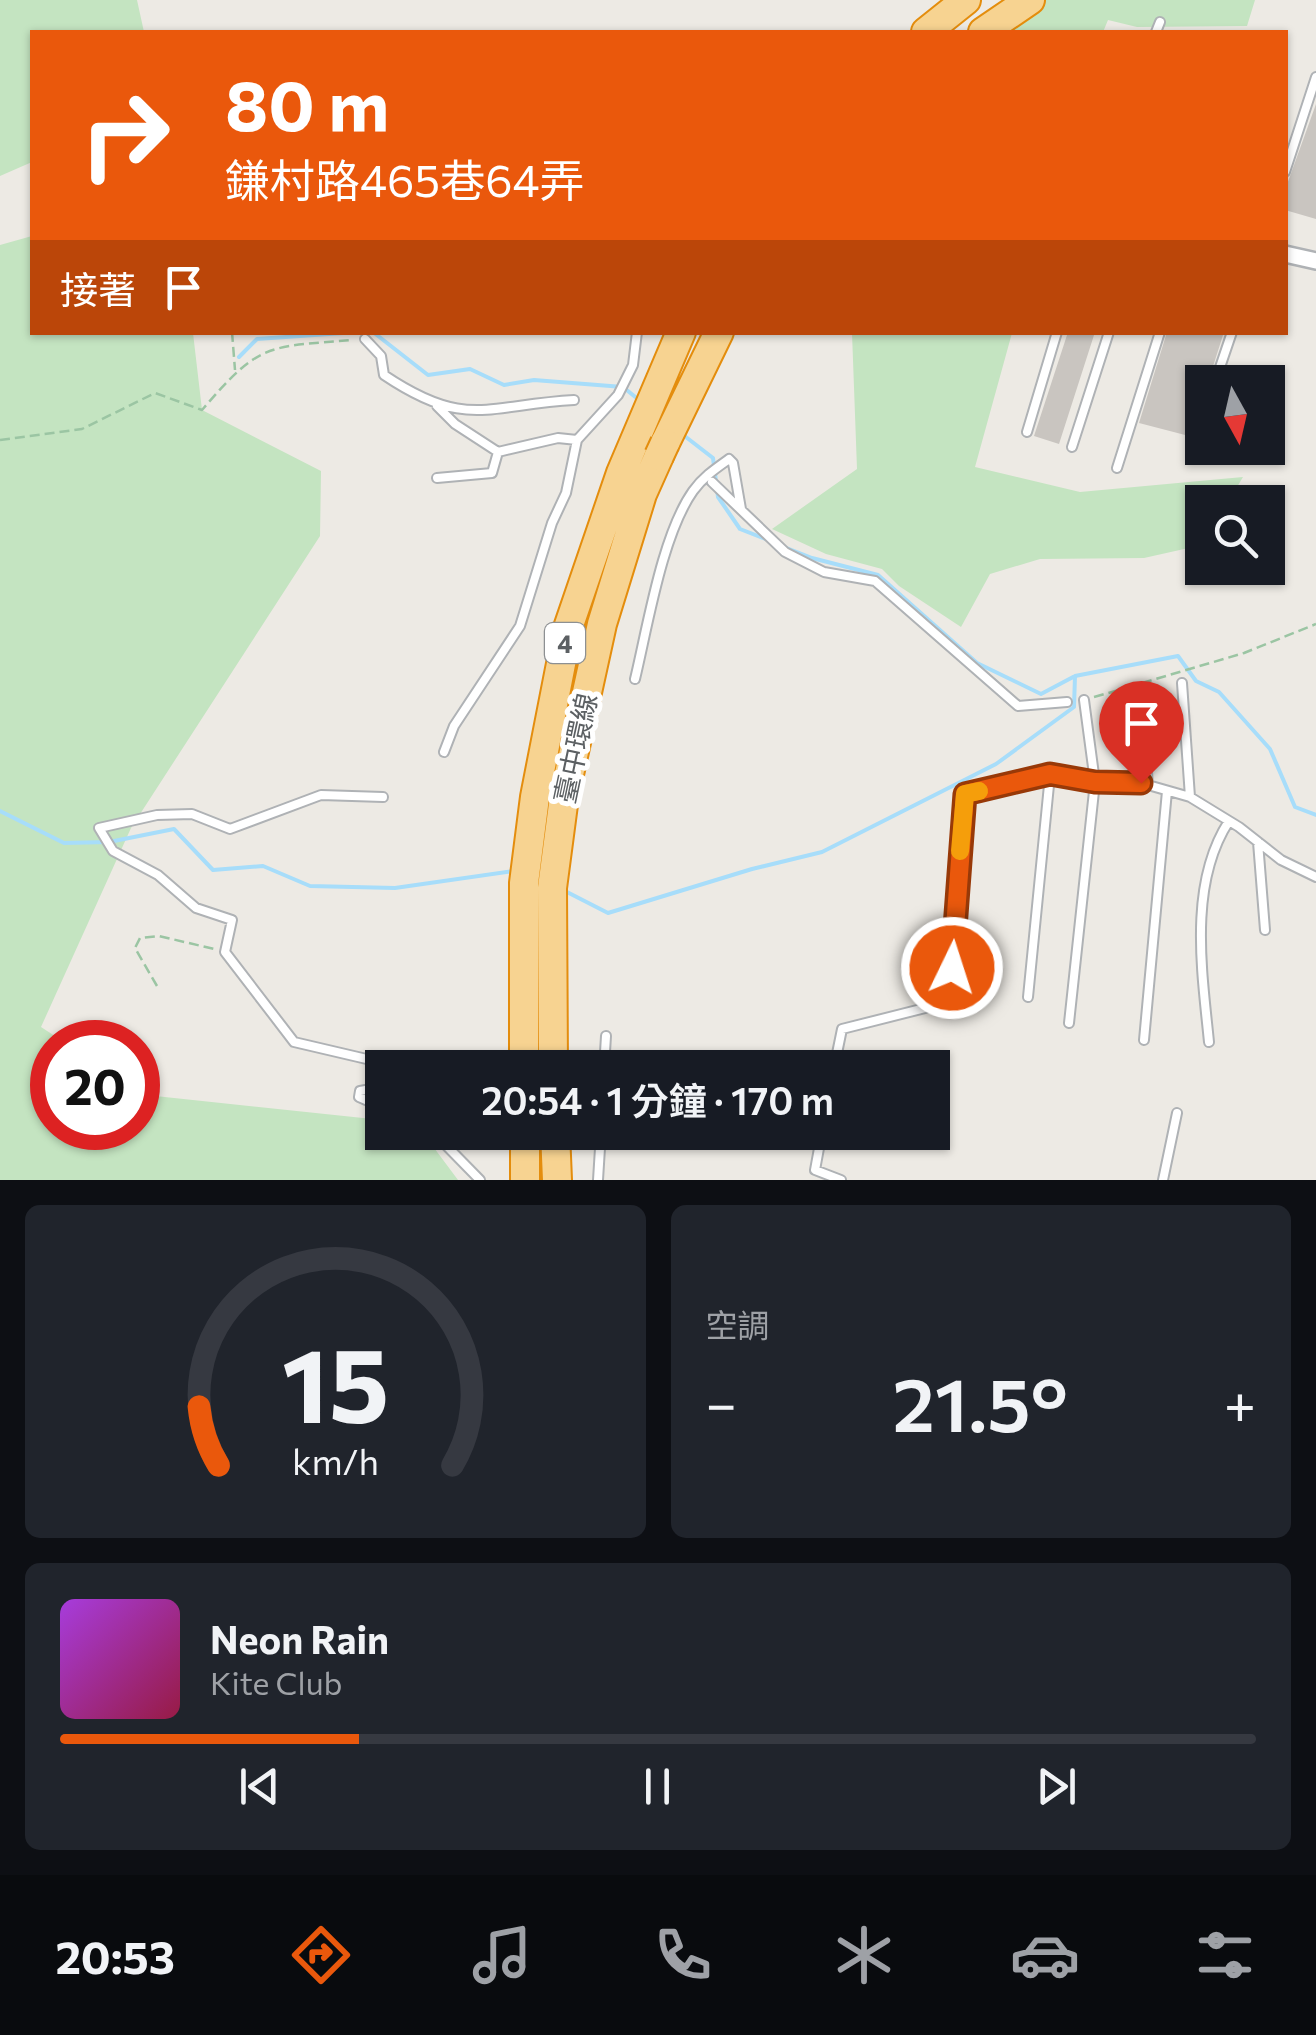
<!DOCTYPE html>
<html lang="zh-TW">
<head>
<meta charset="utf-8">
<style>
	:root { --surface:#171b24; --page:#20242c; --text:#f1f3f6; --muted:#9ea1a6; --line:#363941; --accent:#ea580c }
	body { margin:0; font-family:Commissioner,"Noto Sans TC",sans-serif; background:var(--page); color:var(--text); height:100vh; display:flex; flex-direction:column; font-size:38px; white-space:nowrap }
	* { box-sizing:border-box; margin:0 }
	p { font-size:32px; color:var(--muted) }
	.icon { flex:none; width:55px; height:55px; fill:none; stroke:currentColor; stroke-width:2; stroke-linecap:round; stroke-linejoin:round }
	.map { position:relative; height:1180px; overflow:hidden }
	.drawer { display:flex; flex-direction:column; gap:25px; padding:25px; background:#0d0f14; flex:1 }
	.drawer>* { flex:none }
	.banner { position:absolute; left:30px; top:30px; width:1258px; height:305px; border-radius:0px; box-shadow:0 2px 8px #0004; background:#ea580c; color:#fff; overflow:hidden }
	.needle { width:65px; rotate:172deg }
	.tools { position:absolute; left:1185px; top:365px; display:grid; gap:20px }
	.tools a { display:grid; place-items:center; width:100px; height:100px; border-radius:0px; background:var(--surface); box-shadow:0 2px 8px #0004; font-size:50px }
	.speed { position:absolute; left:30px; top:1020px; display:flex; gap:20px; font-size:50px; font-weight:700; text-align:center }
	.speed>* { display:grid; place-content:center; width:130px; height:130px; border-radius:50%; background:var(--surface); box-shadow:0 2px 8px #0004; line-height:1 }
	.speed .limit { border:15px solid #d22; background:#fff; color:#111 }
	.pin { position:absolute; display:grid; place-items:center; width:85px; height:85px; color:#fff; margin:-102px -42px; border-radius:50% 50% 50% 0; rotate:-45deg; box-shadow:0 0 10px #0007 }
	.pin .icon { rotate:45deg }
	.me { position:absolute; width:110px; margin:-55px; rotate:4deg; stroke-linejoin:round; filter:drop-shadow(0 0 8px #0008) }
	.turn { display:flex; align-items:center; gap:35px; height:210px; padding:0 30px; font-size:45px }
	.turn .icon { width:130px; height:130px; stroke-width:2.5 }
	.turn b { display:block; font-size:70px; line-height:85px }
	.then { display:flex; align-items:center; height:95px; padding:0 30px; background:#0003; gap:20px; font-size:38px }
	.big { font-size:75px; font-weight:600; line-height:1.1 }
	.drawer .tile { flex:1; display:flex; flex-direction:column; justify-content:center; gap:15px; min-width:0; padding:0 35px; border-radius:15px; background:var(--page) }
	.drawer .dial { align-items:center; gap:0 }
	.dial svg { height:260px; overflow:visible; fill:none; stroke:var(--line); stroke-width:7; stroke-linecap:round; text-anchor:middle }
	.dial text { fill:var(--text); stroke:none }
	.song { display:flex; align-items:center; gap:30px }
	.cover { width:120px; height:120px; border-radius:15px; background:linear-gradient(135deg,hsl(280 70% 55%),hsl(340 70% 35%)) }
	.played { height:10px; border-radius:5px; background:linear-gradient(90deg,var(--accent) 25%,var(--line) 25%) }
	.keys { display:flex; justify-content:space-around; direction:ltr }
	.heat { display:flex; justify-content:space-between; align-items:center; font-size:55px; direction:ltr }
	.drawer .tiles { flex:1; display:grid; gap:25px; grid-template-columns:1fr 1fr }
	.tile:last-child { grid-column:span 2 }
	.trip { position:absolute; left:365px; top:1050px; width:585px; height:100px; border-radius:0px; background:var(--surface); box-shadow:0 2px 8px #0004; font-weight:600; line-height:100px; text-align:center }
	.dock { display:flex; height:160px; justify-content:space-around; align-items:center; background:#090b0e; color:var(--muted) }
	.dock .icon { width:70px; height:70px }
	.dock .on { color:var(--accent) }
	.dock b { font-size:45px; color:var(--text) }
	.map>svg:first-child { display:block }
	.green { fill:#c4e4c1 }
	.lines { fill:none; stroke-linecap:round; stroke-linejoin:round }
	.stream { stroke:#a7ddfa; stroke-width:4 }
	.building { fill:#c9c5c0 }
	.lane-casing { stroke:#afb2b5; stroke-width:12 }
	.street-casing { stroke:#afb2b5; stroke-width:20 }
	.highway-casing { stroke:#e48d0d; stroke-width:32 }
	.path { stroke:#9bc5a3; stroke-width:2.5; stroke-dasharray:10 5; stroke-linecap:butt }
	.lane { stroke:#fff; stroke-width:8 }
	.street { stroke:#fff; stroke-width:15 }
	.highway { stroke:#f7d391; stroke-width:28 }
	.highway-bridge-casing { stroke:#e48d0d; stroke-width:32; stroke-linecap:butt }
	.highway-bridge { stroke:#f7d391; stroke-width:28 }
	.route-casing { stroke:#983908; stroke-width:25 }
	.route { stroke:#ea580c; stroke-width:18 }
	.slow { stroke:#f59e0b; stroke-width:18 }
	.labels { text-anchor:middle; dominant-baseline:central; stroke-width:10; stroke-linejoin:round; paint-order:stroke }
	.shield { fill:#fff; stroke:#8d9092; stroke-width:2.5 }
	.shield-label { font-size:25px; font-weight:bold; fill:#5c6063 }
	.street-label { font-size:28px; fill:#5c6063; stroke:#fff }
</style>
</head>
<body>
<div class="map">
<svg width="1316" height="1180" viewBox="0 0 1316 1180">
	<rect width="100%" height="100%" fill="#edeae4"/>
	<!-- green -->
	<path class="green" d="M0,0H137L144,32H32V162L0,176Z
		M1010,0H1255L1247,26L1137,27L1108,20L1103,32H989Z
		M32,236V332L193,333L202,410L321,471L320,536L131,828L41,1027L64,1042H52V1128H138V1090L146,1095L382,1120V1132L423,1133L458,1180H0V245Z
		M852,333H1012L975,467L1080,492L1243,477L1228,502H1202V545L1144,558L1040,559L990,574L961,627L899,586L882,569L826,554L772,529L857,469Z"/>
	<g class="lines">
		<!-- stream -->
		<path class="stream" d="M373,332L428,375L470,369L504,385L534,380L623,387L639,400
			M239,357L257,339L358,332
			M682,434L713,458L718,497L740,529L771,541
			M784,547L812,558L878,575L977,663L1041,694L1075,676L1178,656L1196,681L1219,692L1270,749L1295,807L1316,815
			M0,811L64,843L109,842L174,829L213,870L263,866L310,886L395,888L513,871
			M563,890L608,913L752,869L822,852L996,764L1074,707L1075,676"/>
	</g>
	<!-- building -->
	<path class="building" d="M1316,104V219L1285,210V190Z
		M1068,332H1095L1059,444L1034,436Z
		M1167,332H1224L1208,382H1202V406L1195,417L1189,436L1139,423Z"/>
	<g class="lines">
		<defs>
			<path id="lane" d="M1156,32L1160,22
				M1285,172L1316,77
				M365,339L381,356L384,375C466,430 486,405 574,400
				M1215,382L1232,332
				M437,406L455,424L498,452L558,438L577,440
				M1027,432L1057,332
				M1195,441L1202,419
				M1072,447L1109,332
				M1117,468L1160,332
				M437,478L492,473L498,452
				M712,482L785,552L824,572L875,581L1018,706L1067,702
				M635,679C648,625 662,535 693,491C703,477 715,469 729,459L733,463L741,509
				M1182,683L1190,797
				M1141,693L1148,785
				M444,752L454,726L520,626L552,523L566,493L577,440L618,395L633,365L637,332
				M383,797L321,795L230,829L192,814L157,815L99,828L113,851L158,875L196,908L232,920L225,952L294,1042L405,1068
				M1258,842L1265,930
				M1028,997L1050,775
				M1069,1023L1095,782L1084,700
				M1144,1040L1167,791
				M1209,1042C1202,971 1188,884 1229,821
				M604,1068L606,1036
				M834,1068L842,1029L949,1002L965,795L1050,775L1095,782L1141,783L1190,797L1239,827L1281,860L1316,877
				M382,1087L360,1091L359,1097L382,1107
				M433,1132L480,1180
				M822,1132L815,1170L841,1180
				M598,1180L601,1132
				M1163,1180L1177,1113"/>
			<path id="street" d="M1285,254L1316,261"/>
			<path id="highway" d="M926,32L966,0
				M983,32L1030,0
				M665,443L719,332
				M524,1068V883L535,797L568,628L621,473L681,332
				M553,1068L552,888L564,797L602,624L642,494L659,456
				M525,1132V1180
				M555,1132L557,1180"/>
		</defs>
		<!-- lane casing -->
		<use href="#lane" class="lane-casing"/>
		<!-- street casing -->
		<use href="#street" class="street-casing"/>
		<!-- highway casing -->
		<use href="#highway" class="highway-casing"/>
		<!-- path -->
		<path class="path" d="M232,332L235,370
			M0,440L82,429L155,393L202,410C260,342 267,347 353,340
			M1142,683L1244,653L1316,624
			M1094,697L1130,687
			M157,986L135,948L140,938L159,936L214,949"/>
		<!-- lane -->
		<use href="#lane" class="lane"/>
		<!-- street -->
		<use href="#street" class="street"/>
		<!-- highway -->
		<use href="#highway" class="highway"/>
		<defs>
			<path id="highway-bridge" d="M659,456L665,443"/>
		</defs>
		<!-- highway-bridge casing -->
		<use href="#highway-bridge" class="highway-bridge-casing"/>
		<!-- highway-bridge -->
		<use href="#highway-bridge" class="highway-bridge"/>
	</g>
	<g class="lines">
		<defs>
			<path id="route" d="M952,968L965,794L1050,774L1095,782L1141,783"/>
		</defs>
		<!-- route casing -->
		<use href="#route" class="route-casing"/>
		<!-- route -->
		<use href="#route" class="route"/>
		<!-- slow -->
		<path class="slow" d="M960,851L965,794L979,791"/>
	</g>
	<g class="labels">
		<!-- shield labels -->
		<rect class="shield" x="545" y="623" width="40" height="40" rx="8"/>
		<g class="shield-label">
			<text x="565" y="643">4</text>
		</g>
		<!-- street labels -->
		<g class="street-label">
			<text transform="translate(575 748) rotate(-78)">臺中環線</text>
		</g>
	</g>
</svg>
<div class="tools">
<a><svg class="needle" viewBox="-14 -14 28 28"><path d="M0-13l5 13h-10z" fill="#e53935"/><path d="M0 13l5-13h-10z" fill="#9ea1a6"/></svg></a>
<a><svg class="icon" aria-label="search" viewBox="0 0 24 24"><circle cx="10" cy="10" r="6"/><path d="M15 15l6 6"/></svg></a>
</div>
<div class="speed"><div class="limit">20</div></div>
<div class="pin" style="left:1141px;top:783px;background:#d93025"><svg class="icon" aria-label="arrive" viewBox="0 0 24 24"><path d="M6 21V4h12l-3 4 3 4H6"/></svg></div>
<svg class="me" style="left:952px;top:968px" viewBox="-20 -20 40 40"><circle r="17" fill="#ea580c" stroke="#fff" stroke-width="3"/><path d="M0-11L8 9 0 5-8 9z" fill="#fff"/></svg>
<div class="trip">20:54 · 1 分鐘 · 170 m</div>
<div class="banner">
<div class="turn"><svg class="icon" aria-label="right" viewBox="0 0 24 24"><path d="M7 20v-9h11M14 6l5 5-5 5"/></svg><div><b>80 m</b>鎌村路465巷64弄</div></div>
<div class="then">接著<svg class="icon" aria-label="arrive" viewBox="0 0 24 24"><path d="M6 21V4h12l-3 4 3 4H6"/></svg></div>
</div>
</div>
<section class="drawer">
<div class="tiles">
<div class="tile dial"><svg viewBox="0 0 100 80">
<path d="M14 69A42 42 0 1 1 86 69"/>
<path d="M14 69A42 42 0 0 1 8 51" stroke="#ea580c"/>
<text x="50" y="56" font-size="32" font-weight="700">15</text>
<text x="50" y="72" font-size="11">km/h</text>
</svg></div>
<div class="tile"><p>空調</p>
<div class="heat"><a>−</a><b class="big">21.5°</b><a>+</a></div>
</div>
<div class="tile">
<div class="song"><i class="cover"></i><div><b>Neon Rain</b><p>Kite Club</p></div></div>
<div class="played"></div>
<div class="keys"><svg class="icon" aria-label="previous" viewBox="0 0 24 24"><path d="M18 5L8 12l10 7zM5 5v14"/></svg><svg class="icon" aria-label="pause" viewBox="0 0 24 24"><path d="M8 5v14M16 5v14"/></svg><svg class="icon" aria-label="next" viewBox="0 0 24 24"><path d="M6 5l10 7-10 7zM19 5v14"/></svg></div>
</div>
</div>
</section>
<nav class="dock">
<b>20:53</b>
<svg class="icon on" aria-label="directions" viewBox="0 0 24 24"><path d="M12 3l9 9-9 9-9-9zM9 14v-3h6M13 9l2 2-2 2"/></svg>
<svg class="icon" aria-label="music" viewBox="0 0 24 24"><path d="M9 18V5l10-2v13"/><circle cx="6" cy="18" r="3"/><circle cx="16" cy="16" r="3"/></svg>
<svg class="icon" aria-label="phone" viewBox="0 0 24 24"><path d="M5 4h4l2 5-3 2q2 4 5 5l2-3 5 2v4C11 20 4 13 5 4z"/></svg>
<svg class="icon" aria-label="climate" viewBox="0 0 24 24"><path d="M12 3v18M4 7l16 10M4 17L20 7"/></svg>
<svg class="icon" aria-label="car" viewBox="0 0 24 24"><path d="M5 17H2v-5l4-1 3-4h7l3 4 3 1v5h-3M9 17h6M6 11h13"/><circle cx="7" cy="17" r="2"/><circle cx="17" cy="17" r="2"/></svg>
<svg class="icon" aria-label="filters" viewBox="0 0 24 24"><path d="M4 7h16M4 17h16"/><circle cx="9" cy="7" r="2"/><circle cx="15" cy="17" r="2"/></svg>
</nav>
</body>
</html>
